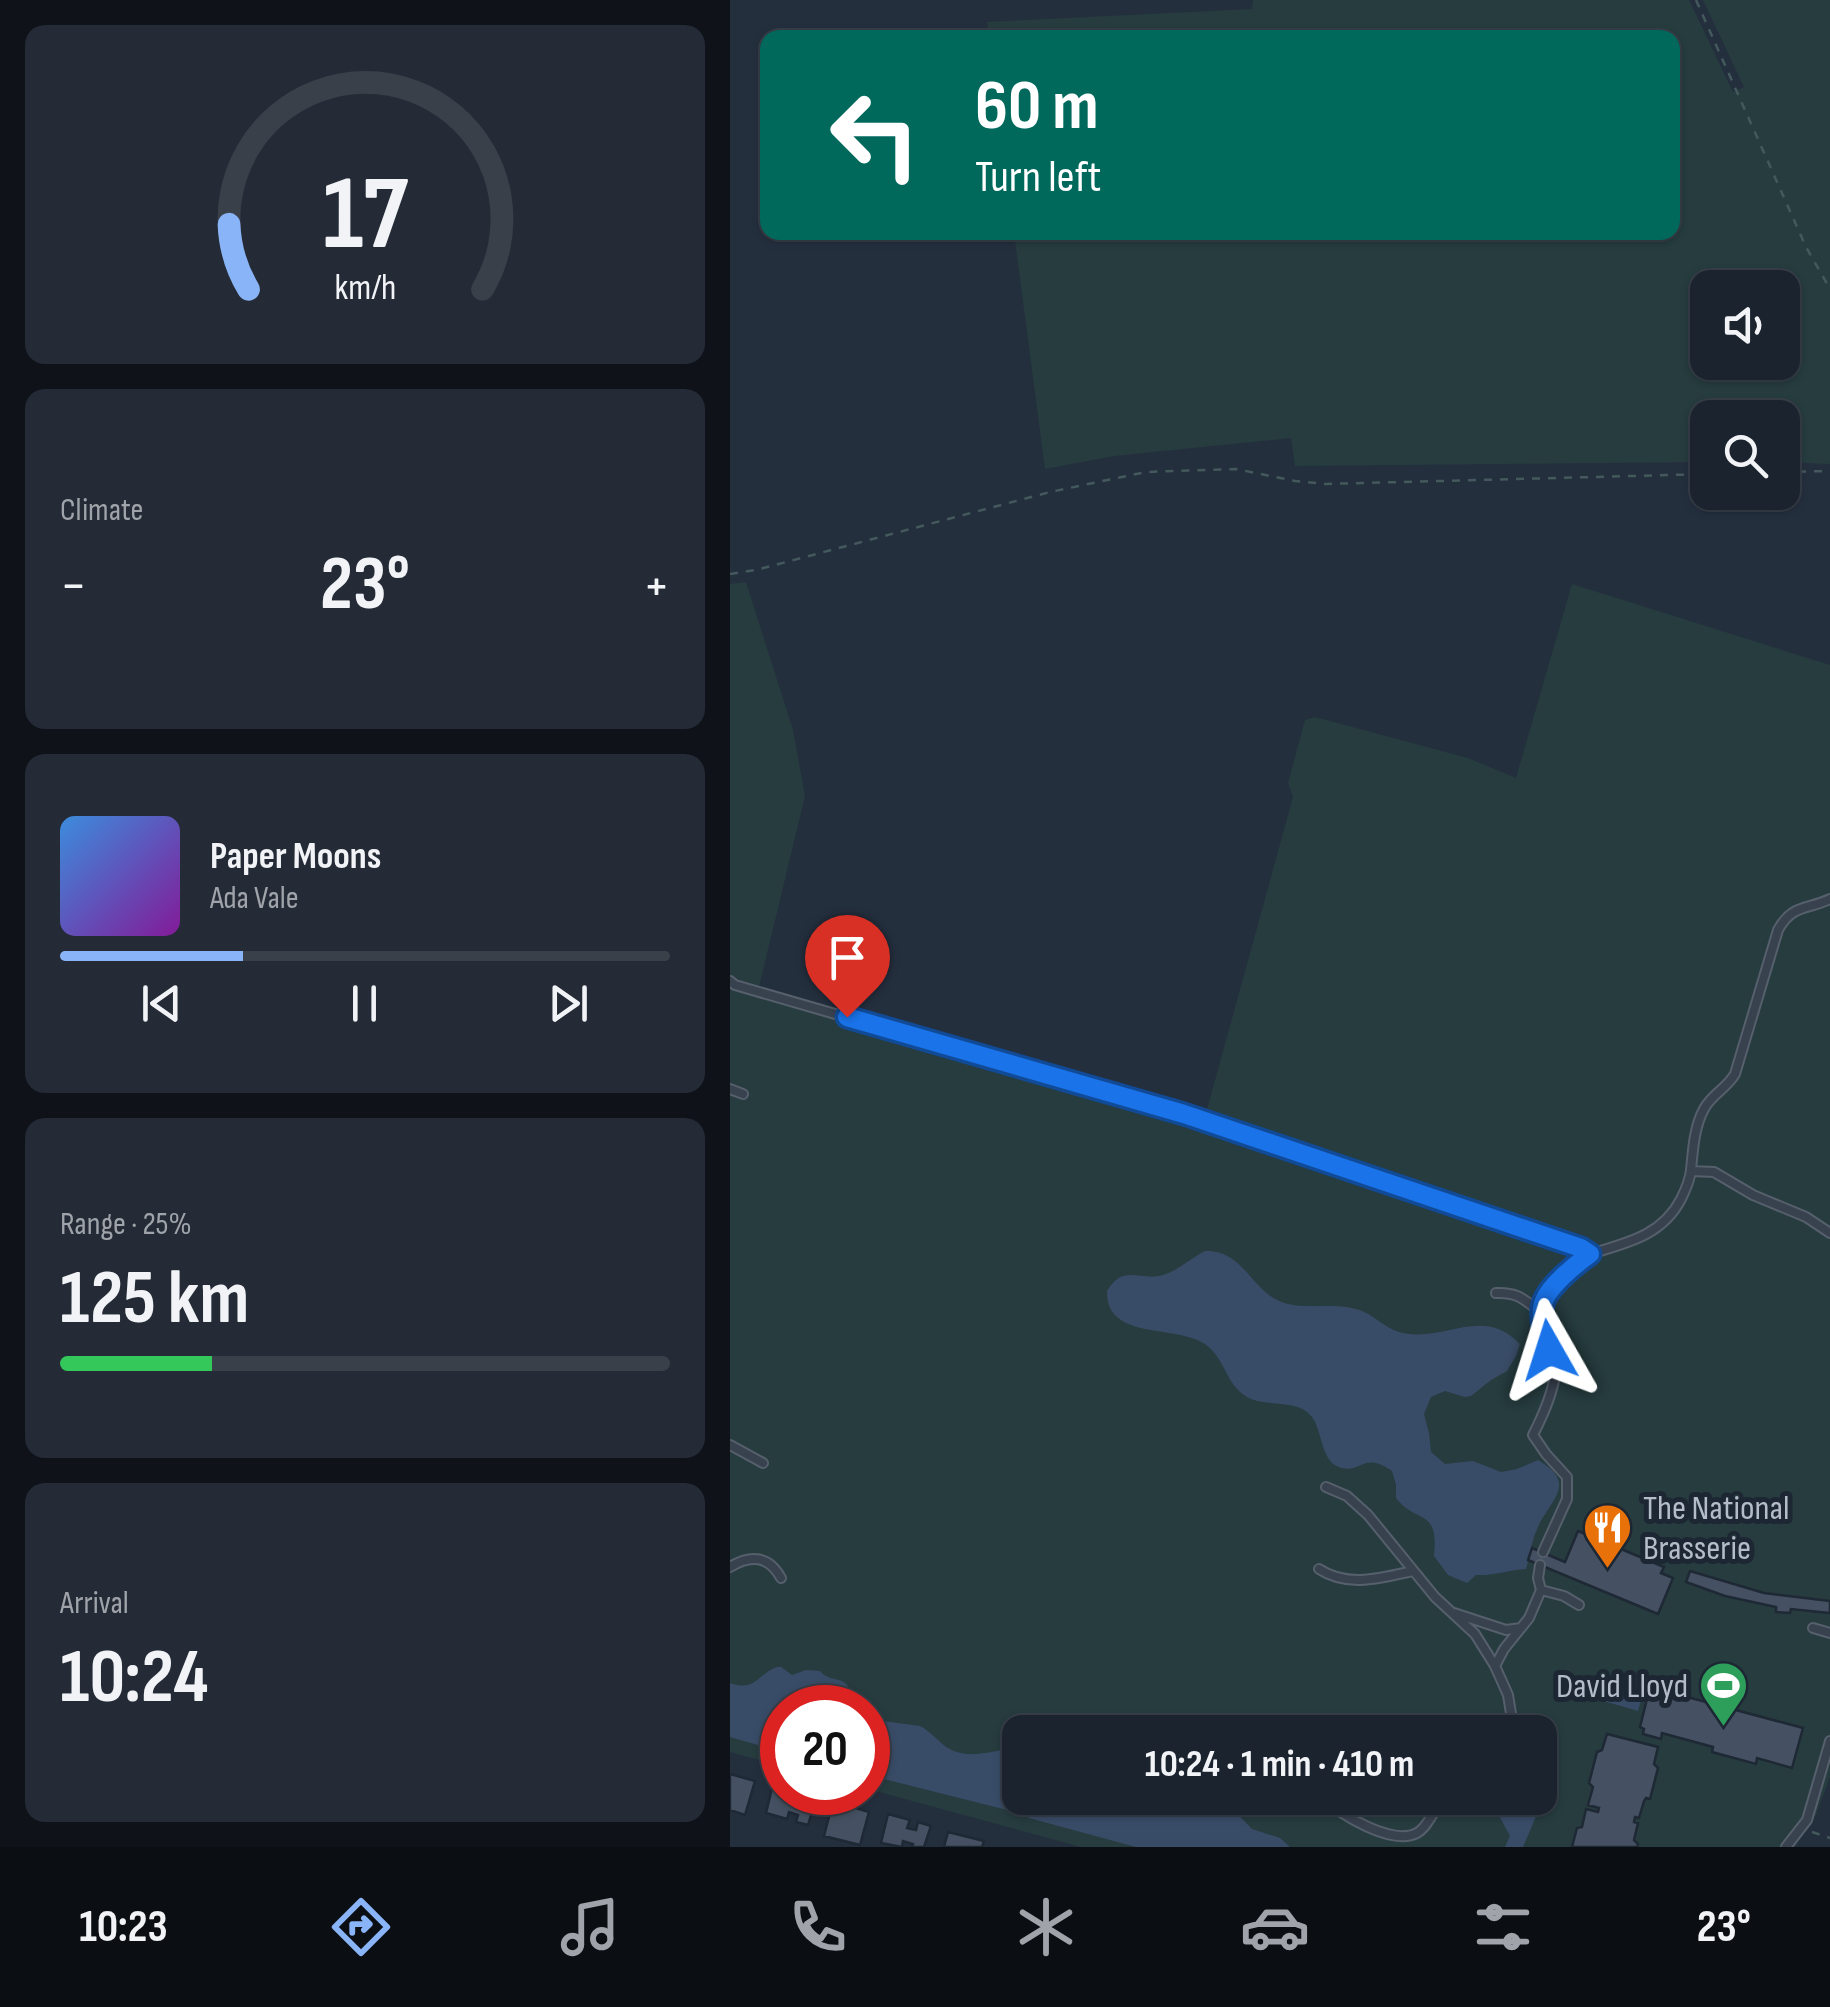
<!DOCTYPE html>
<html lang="en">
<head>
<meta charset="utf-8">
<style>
	:root { --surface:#1b232e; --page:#242b36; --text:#f1f3f6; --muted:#a0a4aa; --line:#39404a; --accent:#8ab4f8 }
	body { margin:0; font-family:"Sofia Sans Condensed",sans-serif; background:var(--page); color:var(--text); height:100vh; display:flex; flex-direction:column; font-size:38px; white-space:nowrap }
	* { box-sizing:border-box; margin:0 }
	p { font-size:32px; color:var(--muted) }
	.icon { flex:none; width:55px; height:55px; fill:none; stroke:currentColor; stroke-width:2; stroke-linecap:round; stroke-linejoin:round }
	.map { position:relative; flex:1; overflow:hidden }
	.side { display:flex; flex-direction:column; gap:25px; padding:25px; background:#0f1319; width:730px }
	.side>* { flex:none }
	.banner { position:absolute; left:30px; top:30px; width:920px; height:210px; border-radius:20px; box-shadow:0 2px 8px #0004,0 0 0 2px var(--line); background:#00695c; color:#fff; overflow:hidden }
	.buttons { position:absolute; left:960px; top:270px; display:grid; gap:20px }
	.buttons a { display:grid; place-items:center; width:110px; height:110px; border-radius:20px; background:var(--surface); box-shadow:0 2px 8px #0004,0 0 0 2px var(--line); font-size:50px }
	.speed { position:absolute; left:30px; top:1685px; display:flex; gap:20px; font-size:50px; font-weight:700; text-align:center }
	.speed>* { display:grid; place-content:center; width:130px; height:130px; border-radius:50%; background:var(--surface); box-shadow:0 2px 8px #0004,0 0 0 2px var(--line); line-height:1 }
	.speed .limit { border:15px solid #d22; background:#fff; color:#111 }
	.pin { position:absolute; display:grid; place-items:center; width:85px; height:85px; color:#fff; margin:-102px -42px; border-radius:50% 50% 50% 0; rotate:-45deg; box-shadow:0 0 10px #0007 }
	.pin .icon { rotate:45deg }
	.me { position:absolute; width:110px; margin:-55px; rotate:354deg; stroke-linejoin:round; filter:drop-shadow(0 0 8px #0008) }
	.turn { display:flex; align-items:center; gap:35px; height:210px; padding:0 50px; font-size:45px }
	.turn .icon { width:130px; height:130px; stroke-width:2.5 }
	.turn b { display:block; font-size:70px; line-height:85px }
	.big { font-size:75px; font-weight:700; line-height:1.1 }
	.side .card { flex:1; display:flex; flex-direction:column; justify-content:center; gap:15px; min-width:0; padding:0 35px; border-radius:20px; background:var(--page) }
	.side .dial { align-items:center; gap:0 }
	.dial svg { height:260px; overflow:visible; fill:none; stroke:var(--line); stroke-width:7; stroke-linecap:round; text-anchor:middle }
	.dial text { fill:var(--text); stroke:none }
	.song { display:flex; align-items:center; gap:30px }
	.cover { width:120px; height:120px; border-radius:15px; background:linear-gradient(135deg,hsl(210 70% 55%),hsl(290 70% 35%)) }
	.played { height:10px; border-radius:5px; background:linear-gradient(90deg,var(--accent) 30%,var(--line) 30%) }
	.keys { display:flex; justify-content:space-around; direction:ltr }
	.heat { display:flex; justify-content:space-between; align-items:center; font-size:55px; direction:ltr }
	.charge { height:15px; border-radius:8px; background:linear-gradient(90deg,#34c759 25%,var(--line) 0) }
	.trip { position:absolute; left:272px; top:1715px; width:555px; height:100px; border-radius:20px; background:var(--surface); box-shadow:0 2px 8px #0004,0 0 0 2px var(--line); font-weight:700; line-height:100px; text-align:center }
	.menu { display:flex; height:160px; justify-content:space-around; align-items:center; background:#0b0e12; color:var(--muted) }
	.menu .icon { width:70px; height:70px }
	.menu .selected { color:var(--accent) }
	.menu b { font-size:45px; color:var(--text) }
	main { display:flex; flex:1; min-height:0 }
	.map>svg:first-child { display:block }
	.green { fill:#263c3f; fill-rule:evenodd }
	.water { fill:#394c67 }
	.building { fill:#455162; stroke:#1f2835; stroke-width:2.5 }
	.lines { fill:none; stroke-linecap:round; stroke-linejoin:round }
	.service-casing { stroke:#565f6c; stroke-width:12 }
	.path { stroke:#44595c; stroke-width:2.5; stroke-dasharray:8 8; stroke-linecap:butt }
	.service { stroke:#38414e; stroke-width:8 }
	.route-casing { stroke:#114b97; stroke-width:25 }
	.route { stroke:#1a73e8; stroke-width:18 }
	.labels { text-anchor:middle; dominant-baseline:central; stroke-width:10; stroke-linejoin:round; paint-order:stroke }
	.poi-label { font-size:35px; fill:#b4bcc9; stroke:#1d2633; text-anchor:start }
</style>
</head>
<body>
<main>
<section class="side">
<div class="card dial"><svg viewBox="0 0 100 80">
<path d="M14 69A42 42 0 1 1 86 69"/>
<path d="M14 69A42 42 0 0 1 8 49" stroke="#8ab4f8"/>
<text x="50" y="56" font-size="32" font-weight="700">17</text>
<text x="50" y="72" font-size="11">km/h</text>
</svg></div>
<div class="card"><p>Climate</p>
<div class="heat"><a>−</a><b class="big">23°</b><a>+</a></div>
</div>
<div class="card">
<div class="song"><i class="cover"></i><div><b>Paper Moons</b><p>Ada Vale</p></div></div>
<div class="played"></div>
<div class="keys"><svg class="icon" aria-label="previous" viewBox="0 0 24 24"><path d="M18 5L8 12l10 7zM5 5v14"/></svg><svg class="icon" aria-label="pause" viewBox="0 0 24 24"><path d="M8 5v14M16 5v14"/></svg><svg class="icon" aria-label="next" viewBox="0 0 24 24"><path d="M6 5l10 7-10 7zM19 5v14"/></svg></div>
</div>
<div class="card"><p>Range · 25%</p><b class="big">125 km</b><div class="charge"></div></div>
<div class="card"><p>Arrival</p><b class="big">10:24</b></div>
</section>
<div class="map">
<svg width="1100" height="1847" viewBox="0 0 1100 1847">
	<rect width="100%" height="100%" fill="#242f3e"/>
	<!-- green -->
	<path class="green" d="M523,0H959L1003,92L1014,87L973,0H1100V464L1053,462L1052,418H978L977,462L565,466L561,438L384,456L315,469L284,233L942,232V38H259L257,22L522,9ZM978,288H1052V362H978Z
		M16,582L63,730L75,796L29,987L476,1113L563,797L558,783L575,720L585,717L738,758L786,778L842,584L1100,665V1777L1086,1815L1065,1847H351L138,1789V1708H52V1766L0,1752V584ZM290,1732H810V1798H290Z"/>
	<!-- water -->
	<path class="water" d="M475,1251C513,1250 520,1288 549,1301C572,1311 601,1302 626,1309C643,1313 656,1330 673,1333C717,1342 752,1305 790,1344L786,1356L777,1371L761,1380L741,1396L735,1397L715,1391L701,1397L694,1414L699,1433L701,1452L715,1464L743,1461L771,1472L787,1469L808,1460C849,1484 820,1499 807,1529C801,1542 800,1556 796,1569C779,1570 763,1576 746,1575L737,1583L718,1575L704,1556C709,1507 687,1525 666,1498V1485L662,1471C634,1451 631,1473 612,1468C590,1463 593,1431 582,1417C568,1398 537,1408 517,1397C496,1385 495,1358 475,1344C444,1324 376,1341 377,1291C394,1263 410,1282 433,1275C449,1270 461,1258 475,1251Z
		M47,1667H51L62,1675L76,1670L90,1671C99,1682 109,1676 117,1685C121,1690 123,1701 125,1707L52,1708V1752L0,1737V1683C26,1692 26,1675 47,1667Z
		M860,1679L913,1693L908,1711L856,1696Z
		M138,1719L190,1726C200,1731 207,1740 216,1747C239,1762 266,1749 290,1747V1798H300L291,1805L277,1810L138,1775Z
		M306,1798H492L522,1829L550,1838L560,1847H406L299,1818L295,1815L296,1808Z
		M778,1798H793L807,1814L793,1847H775L780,1836L762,1803Z"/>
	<!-- building -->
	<path class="building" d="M848,1531L934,1567L931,1573L943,1578L928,1614L798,1560L802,1548L835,1562Z
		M960,1571L1034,1593L1100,1601V1613L1061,1609L1060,1613L1046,1612V1607L995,1596L956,1582Z
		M920,1687L1073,1728L1062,1768L1027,1758L1026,1764L982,1752L983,1747L932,1733L931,1739L913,1734L914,1729L910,1727Z
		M877,1734L928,1747L924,1764L928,1768L920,1799L916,1798L914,1801L909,1818L905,1817L904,1822L908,1823L904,1840L908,1844L907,1847H842L847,1828L852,1827L856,1809L868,1812L869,1808L858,1805L863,1787L859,1783L867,1752L872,1750Z
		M0,1774L25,1781L15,1815L0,1810Z
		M43,1784L52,1787V1792H64L62,1801L72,1804L73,1793L87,1796L78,1825L66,1822L68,1815L59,1812L57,1819L36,1813Z
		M103,1801L139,1812L130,1845L94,1836Z
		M158,1814L180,1820L177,1828L186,1830L188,1822L201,1826L194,1847H182L183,1844L173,1841L172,1847L151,1843Z
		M218,1832L254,1841L252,1847H214Z"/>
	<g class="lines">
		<defs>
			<path id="service" d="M0,981L5,985L454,1115L851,1248L860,1254C832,1275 803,1299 815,1337C819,1349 826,1364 825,1375C822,1396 812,1417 803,1435L816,1454L837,1477V1499L813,1552
				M0,1089L13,1094
				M961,1171L984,1172L1023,1195L1076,1217L1100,1233
				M860,1254C896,1243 932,1236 951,1199C955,1191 960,1180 961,1170C963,1150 964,1127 974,1109C981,1095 997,1088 1005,1074L1048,930C1062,904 1077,910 1100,899
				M766,1293C790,1292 795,1301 813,1314
				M0,1445L33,1463
				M596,1487L617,1496L638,1515L705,1597L745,1634L765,1666L778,1695L784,1732
				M810,1565L808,1578L811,1590L834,1596L849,1605
				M0,1567C21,1554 39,1556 51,1578
				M589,1569C618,1588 651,1578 683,1571
				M724,1613L776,1630L791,1628
				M1083,1628L1100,1633
				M765,1666L774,1649L799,1618L811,1590
				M593,1798C610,1815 663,1846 687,1833C700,1826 702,1807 719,1798
				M1056,1847L1077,1820L1100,1741"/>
		</defs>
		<!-- service casing -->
		<use href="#service" class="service-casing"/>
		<!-- path -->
		<path class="path" d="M966,0L1076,247L1100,289
			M1052,472L1100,471
			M0,574L26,570L320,492L416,472L506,469L565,481L595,484L978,474
			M1082,1832L1100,1838"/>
		<!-- service -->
		<use href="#service" class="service"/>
	</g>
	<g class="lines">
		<defs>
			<path id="route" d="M117,1017L454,1114L851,1248L860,1254C846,1264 820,1285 814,1301C808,1316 815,1336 819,1350"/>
		</defs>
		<!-- route casing -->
		<use href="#route" class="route-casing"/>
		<!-- route -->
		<use href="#route" class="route"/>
	</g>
	<!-- icons -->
	<defs>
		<symbol id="restaurant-pin" viewBox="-11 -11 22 30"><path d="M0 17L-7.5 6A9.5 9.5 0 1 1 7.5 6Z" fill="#e8710a" stroke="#1d2633"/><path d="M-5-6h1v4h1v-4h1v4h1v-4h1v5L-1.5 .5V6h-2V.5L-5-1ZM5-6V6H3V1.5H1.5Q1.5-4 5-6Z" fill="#fff"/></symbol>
		<symbol id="stadium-pin" viewBox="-11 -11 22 30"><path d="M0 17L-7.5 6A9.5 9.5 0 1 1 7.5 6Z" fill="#2e9e5b" stroke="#1d2633"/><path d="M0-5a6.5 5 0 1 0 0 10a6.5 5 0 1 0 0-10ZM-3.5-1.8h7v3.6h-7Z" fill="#fff"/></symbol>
	</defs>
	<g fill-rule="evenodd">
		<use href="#restaurant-pin" x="850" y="1500" width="55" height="75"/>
		<use href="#stadium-pin" x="966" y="1658" width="55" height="75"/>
	</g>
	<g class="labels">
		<!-- poi labels -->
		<g class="poi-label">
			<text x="913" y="1508">The National<tspan x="913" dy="40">Brasserie</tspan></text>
			<text x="958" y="1686" text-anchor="end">David Lloyd</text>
		</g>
	</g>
</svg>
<div class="buttons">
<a><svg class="icon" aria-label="sound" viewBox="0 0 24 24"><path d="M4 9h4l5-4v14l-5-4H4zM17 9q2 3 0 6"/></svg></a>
<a><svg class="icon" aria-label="search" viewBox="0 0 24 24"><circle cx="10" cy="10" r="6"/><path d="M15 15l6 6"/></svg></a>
</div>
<div class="speed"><div class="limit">20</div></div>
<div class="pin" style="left:117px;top:1017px;background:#d93025"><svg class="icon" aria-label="arrive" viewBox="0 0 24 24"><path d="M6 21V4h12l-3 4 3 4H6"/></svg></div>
<svg class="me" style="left:819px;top:1350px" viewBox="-20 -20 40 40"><path d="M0-17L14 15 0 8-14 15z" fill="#1a73e8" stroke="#fff" stroke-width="4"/></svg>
<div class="trip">10:24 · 1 min · 410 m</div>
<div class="banner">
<div class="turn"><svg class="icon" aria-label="left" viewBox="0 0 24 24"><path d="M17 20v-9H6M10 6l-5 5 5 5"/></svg><div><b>60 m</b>Turn left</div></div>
</div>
</div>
</main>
<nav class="menu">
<b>10:23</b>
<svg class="icon selected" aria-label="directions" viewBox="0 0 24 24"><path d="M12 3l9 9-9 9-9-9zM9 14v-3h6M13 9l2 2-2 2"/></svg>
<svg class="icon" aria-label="music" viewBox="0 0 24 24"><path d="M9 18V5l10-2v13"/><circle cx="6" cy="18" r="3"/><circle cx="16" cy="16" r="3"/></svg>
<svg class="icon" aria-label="phone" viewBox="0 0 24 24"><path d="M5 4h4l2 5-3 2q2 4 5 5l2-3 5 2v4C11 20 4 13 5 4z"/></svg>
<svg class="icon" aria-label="climate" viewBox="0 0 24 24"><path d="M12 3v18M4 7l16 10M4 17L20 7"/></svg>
<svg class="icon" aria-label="car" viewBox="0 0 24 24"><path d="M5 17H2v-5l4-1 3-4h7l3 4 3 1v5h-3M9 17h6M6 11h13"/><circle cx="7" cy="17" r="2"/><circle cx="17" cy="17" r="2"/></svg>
<svg class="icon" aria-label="filters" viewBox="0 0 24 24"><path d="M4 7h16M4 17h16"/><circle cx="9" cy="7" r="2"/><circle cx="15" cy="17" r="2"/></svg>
<b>23°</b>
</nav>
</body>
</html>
